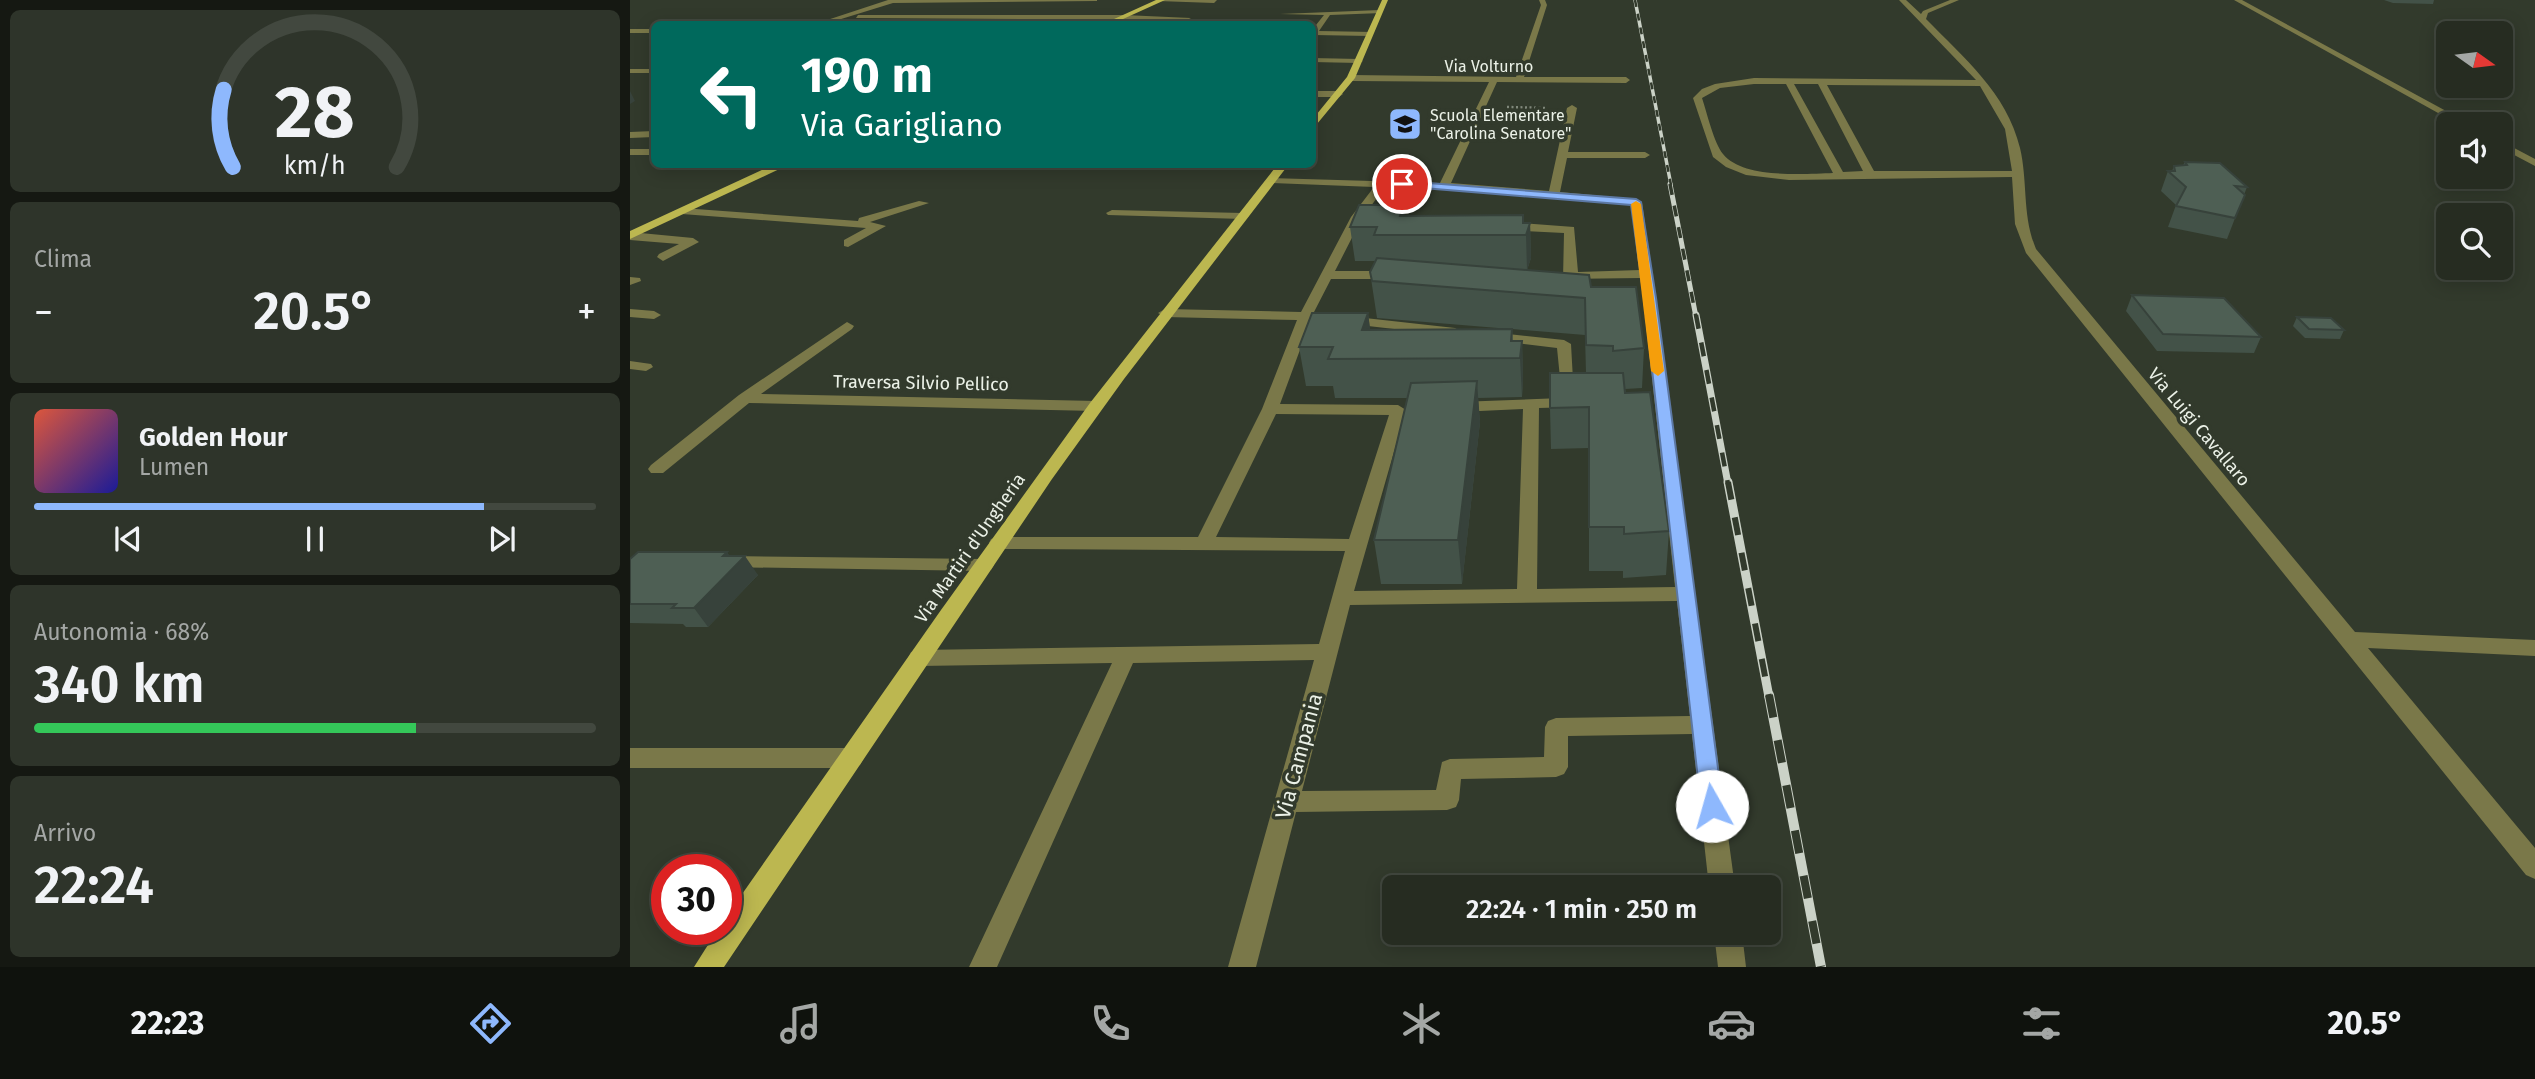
<!DOCTYPE html>
<html lang="it">
<head>
<meta charset="utf-8">
<style>
	:root { --surface:#262c21; --page:#2e342a; --text:#f1f3f6; --muted:#a4a7a5; --line:#42483f; --accent:#8eb8fd }
	body { margin:0; font-family:"Fira Sans",sans-serif; background:var(--page); color:var(--text); height:100vh; display:flex; flex-direction:column; font-size:26px; white-space:nowrap }
	* { box-sizing:border-box; margin:0 }
	p { font-size:23px; color:var(--muted) }
	.icon { flex:none; width:38px; height:38px; fill:none; stroke:currentColor; stroke-width:2; stroke-linecap:round; stroke-linejoin:round }
	.map { position:relative; flex:1; overflow:hidden }
	.drawer { display:flex; flex-direction:column; gap:10px; padding:10px; background:#151812; width:630px }
	.drawer>* { flex:none }
	.banner { position:absolute; left:21px; top:21px; width:665px; height:147px; border-radius:10px; box-shadow:0 4px 18px #0003,0 0 0 2px var(--line); background:#00695c; color:#fff; overflow:hidden }
	.needle { width:46px; rotate:104deg }
	.tools { position:absolute; left:1806px; top:21px; display:grid; gap:14px }
	.tools a { display:grid; place-items:center; width:77px; height:77px; border-radius:10px; background:var(--surface); box-shadow:0 4px 18px #0003,0 0 0 2px var(--line); font-size:35px }
	.speed { position:absolute; left:21px; top:854px; display:flex; gap:14px; font-size:35px; font-weight:700; text-align:center }
	.speed>* { display:grid; place-content:center; width:91px; height:91px; border-radius:50%; background:var(--surface); box-shadow:0 4px 18px #0003,0 0 0 2px var(--line); line-height:1 }
	.speed .limit { border:10px solid #d22; background:#fff; color:#111 }
	.pin { position:absolute; display:grid; place-items:center; width:60px; height:60px; color:#fff; margin:-30px; border:4px solid #fff; border-radius:50%; box-shadow:0 2px 7px #0007 }
	.me { position:absolute; width:77px; margin:-38px; rotate:353deg; stroke-linejoin:round; filter:drop-shadow(0 0 5px #0008) }
	.turn { display:flex; align-items:center; gap:24px; height:147px; padding:0 35px; font-size:32px }
	.turn .icon { width:91px; height:91px; stroke-width:2.5 }
	.turn b { display:block; font-size:49px; line-height:60px }
	.big { font-size:52px; font-weight:600; line-height:1.1 }
	.drawer .card { flex:1; display:flex; flex-direction:column; justify-content:center; gap:10px; min-width:0; padding:0 24px; border-radius:10px; background:var(--page) }
	.drawer .dial { align-items:center; gap:0 }
	.dial svg { height:182px; overflow:visible; fill:none; stroke:var(--line); stroke-width:7; stroke-linecap:round; text-anchor:middle }
	.dial text { fill:var(--text); stroke:none }
	.song { display:flex; align-items:center; gap:21px }
	.cover { width:84px; height:84px; border-radius:10px; background:linear-gradient(135deg,hsl(10 70% 55%),hsl(240 70% 35%)) }
	.played { height:7px; border-radius:4px; background:linear-gradient(90deg,var(--accent) 80%,var(--line) 80%) }
	.keys { display:flex; justify-content:space-around; direction:ltr }
	.heat { display:flex; justify-content:space-between; align-items:center; font-size:38px; direction:ltr }
	.charge { height:10px; border-radius:5px; background:linear-gradient(90deg,#34c759 68%,var(--line) 0) }
	.trip { position:absolute; left:752px; top:875px; width:399px; height:70px; border-radius:10px; background:var(--surface); box-shadow:0 4px 18px #0003,0 0 0 2px var(--line); font-weight:600; line-height:70px; text-align:center }
	.dock { display:flex; height:112px; justify-content:space-around; align-items:center; background:#0f120d; color:var(--muted) }
	.dock .icon { width:49px; height:49px }
	.dock .on { color:var(--accent) }
	.dock b { font-size:32px; color:var(--text) }
	main { display:flex; flex:1; min-height:0 }
	.map>svg:first-child { display:block }
	.lines { fill:none; stroke-linecap:round; stroke-linejoin:round }
	.path { stroke:#80887b; stroke-width:2.5; stroke-dasharray:2 2.5; stroke-linecap:butt }
	.minor { fill:#7a7849; fill-rule:evenodd }
	.major { fill:#bcb750; fill-rule:evenodd }
	.rail-far4-casing { stroke:#cbd2c7; stroke-width:3.5 }
	.rail-far3-casing { stroke:#cbd2c7; stroke-width:5 }
	.rail-far2-casing { stroke:#cbd2c7; stroke-width:7 }
	.rail-far1-casing { stroke:#cbd2c7; stroke-width:9 }
	.rail-casing { stroke:#cbd2c7; stroke-width:10 }
	.rail-far4 { stroke:#323a2c; stroke-width:2.5; stroke-dasharray:7; stroke-linecap:butt }
	.rail-far3 { stroke:#323a2c; stroke-width:3.5; stroke-dasharray:11; stroke-linecap:butt }
	.rail-far2 { stroke:#323a2c; stroke-width:4.5; stroke-dasharray:14; stroke-linecap:butt }
	.rail-far1 { stroke:#323a2c; stroke-width:6; stroke-dasharray:18; stroke-linecap:butt }
	.rail { stroke:#323a2c; stroke-width:8; stroke-dasharray:23; stroke-linecap:butt }
	.wall { fill:#435248 }
	.shaded-wall { fill:#37423b }
	.building { fill:#4e5f54; stroke:#37423b; stroke-width:2 }
	.route { fill:#8eb8fd; stroke:#5c78a4; stroke-width:2 }
	.slow { fill:#f59e0b }
	.labels { text-anchor:middle; dominant-baseline:central; stroke-width:7; stroke-linejoin:round; paint-order:stroke }
	.far-street-label { font-size:16px; fill:#ebf1e7; stroke:#323a2c }
	.far-poi-label { font-size:16px; fill:#ebf1e7; stroke:#323a2c; text-anchor:start }
	.street-label { font-size:18px; fill:#ebf1e7; stroke:#323a2c }
	.near-street-label { font-size:21px; fill:#ebf1e7; stroke:#323a2c }
</style>
</head>
<body>
<main>
<section class="drawer">
<div class="card dial"><svg viewBox="0 0 100 80">
<path d="M14 69A42 42 0 1 1 86 69"/>
<path d="M14 69A42 42 0 0 1 10 35" stroke="#8eb8fd"/>
<text x="50" y="56" font-size="32" font-weight="700">28</text>
<text x="50" y="72" font-size="11">km/h</text>
</svg></div>
<div class="card"><p>Clima</p>
<div class="heat"><a>−</a><b class="big">20.5°</b><a>+</a></div>
</div>
<div class="card">
<div class="song"><i class="cover"></i><div><b>Golden Hour</b><p>Lumen</p></div></div>
<div class="played"></div>
<div class="keys"><svg class="icon" aria-label="previous" viewBox="0 0 24 24"><path d="M18 5L8 12l10 7zM5 5v14"/></svg><svg class="icon" aria-label="pause" viewBox="0 0 24 24"><path d="M8 5v14M16 5v14"/></svg><svg class="icon" aria-label="next" viewBox="0 0 24 24"><path d="M6 5l10 7-10 7zM19 5v14"/></svg></div>
</div>
<div class="card"><p>Autonomia · 68%</p><b class="big">340 km</b><div class="charge"></div></div>
<div class="card"><p>Arrivo</p><b class="big">22:24</b></div>
</section>
<div class="map">
<svg width="1905" height="967" viewBox="0 0 1905 967">
	<rect width="100%" height="100%" fill="#323a2c"/>
	<g class="lines">
		<!-- path -->
		<path class="path" d="M877,107L917,108"/>
		<!-- minor -->
		<path class="minor" d="M258,0H467V1L263,3L195,24H185Z
			M587,0L584,3L528,1V0Z
			M909,0H915L917,5L894,77H996L1000,80L996,83L867,82L821,183L919,191L937,108L942,105L947,108L938,152H1015L1020,155L1015,158H937L930,192L1006,199L1012,202L1105,887H1079L1062,734L938,736V767L934,774L926,777L831,779L829,800L826,807L817,810L666,812L626,967H598L684,660L503,663L367,967H339L482,663L289,666L281,664L278,658L281,652L289,650L689,644L715,551L368,549L361,547L359,543L361,539L368,537H568L632,409L667,320L535,317L528,313L535,309L671,312L721,217L744,187L642,183L638,182V178L810,183L859,82L721,81L717,78L721,75L886,77L911,5ZM755,187L814,189L1001,205L1010,270L948,272L944,227L877,222L871,226L877,230L934,233L933,279L1011,278L1045,587L907,589L909,408L943,407L951,402L944,398L941,344L934,340L860,332L853,336L855,339L927,348L932,398L828,402L820,407L828,412L893,409L887,589L724,591L776,410L768,405L650,404L681,320L691,319L693,316L684,312L701,279H763L769,275L763,271H705L732,218ZM646,414L759,415L719,539L586,537ZM1047,601L1060,716L926,718L918,721L915,727L914,757L820,759L812,762L806,790L672,791L720,605Z
			M1269,0H1276L1291,14L1293,11L1320,0H1329L1298,13L1296,19C1333,57 1377,93 1390,148C1398,182 1392,216 1406,249L1725,632L1905,640V656L1738,648L1905,848V879L1896,875L1396,253L1385,224L1382,177L1159,180L1116,175L1096,167L1083,157L1063,98L1072,89L1085,84L1124,78L1346,80ZM1124,84H1156L1203,173C1174,174 1113,179 1093,154C1084,143 1077,113 1072,98L1090,88ZM1164,84H1188L1233,171L1213,172ZM1197,85L1350,86L1375,129L1382,171H1244Z
			M1604,0H1612L1840,124H1828Z
			M750,10L752,13L700,15L689,31L743,32L740,36L684,35L682,30L694,15L650,14Z
			M228,15H494L561,18L557,20L226,18Z
			M0,29H24V33H0Z
			M682,58L729,59L733,61L729,63L682,62Z
			M0,69H24V73H0Z
			M682,91H709L713,94L709,97H682Z
			M24,131V137L0,138V132Z
			M1871,141L1905,159V166L1871,148Z
			M0,149H24V155H0Z
			M289,201L299,203L240,222L256,226L218,247L214,246V240L236,228L52,214L46,211L52,208L228,221L229,218Z
			M482,210L613,213L619,216L613,219L478,215L476,213Z
			M0,232L63,238L69,242L33,261L27,257L29,254L49,244L0,240Z
			M0,277L10,278L11,281L0,285Z
			M0,309L24,311L31,315L24,319L0,317Z
			M717,316L825,328L832,332L825,336L712,323V317Z
			M217,322L224,326L222,329L131,394L466,401L474,406L466,411L119,403L33,473H21L18,469L21,465L109,395Z
			M0,361L21,364L23,367L16,371L0,369Z
			M98,556L354,559L361,560L364,565L361,570L354,571L91,567L88,562L91,557Z
			M0,748H222L230,751L234,758L230,765L222,768H0Z
			M1084,933H1112L1116,967H1088Z"/>
		<!-- major -->
		<path class="major" d="M526,0H535L482,24H473Z
			M752,0H758L725,78L682,130V120L717,77Z
			M145,164H160L0,239V231Z
			M648,164H659L494,379L422,479L94,967H64L88,929H96V917L311,610L460,403Z"/>
		<defs>
			<path id="rail-far4" d="M1005,0L1041,185"/>
			<path id="rail-far3" d="M1040,184L1066,317"/>
			<path id="rail-far2" d="M1066,315L1098,484"/>
			<path id="rail-far1" d="M1098,482L1139,697"/>
			<path id="rail" d="M1139,695L1191,967"/>
		</defs>
		<!-- rail-far4 casing -->
		<use href="#rail-far4" class="rail-far4-casing"/>
		<!-- rail-far3 casing -->
		<use href="#rail-far3" class="rail-far3-casing"/>
		<!-- rail-far2 casing -->
		<use href="#rail-far2" class="rail-far2-casing"/>
		<!-- rail-far1 casing -->
		<use href="#rail-far1" class="rail-far1-casing"/>
		<!-- rail casing -->
		<use href="#rail" class="rail-casing"/>
		<!-- rail-far4 -->
		<use href="#rail-far4" class="rail-far4"/>
		<!-- rail-far3 -->
		<use href="#rail-far3" class="rail-far3"/>
		<!-- rail-far2 -->
		<use href="#rail-far2" class="rail-far2"/>
		<!-- rail-far1 -->
		<use href="#rail-far1" class="rail-far1"/>
		<!-- rail -->
		<use href="#rail" class="rail"/>
	</g>
	<!-- wall -->
	<path class="wall" d="M1754,0H1804L1803,4L1763,3Z
		M1555,162L1617,187L1597,239L1538,227L1546,205L1531,191L1538,171H1542L1544,166L1553,165Z
		M775,216L900,223L901,258L897,270L961,287L1014,348L1012,388L995,389L1039,531L1036,575L993,578V571H959V448L921,449L920,408L956,373L955,335L882,329L883,341H892L893,380L892,397L848,398L850,422L832,584H751L744,540L777,398H705L703,386H676L669,347L738,313L740,330L880,329L747,318L740,272L745,261H725L720,227Z
		M1502,295L1631,337L1624,353L1527,351L1496,311Z
		M1667,317L1714,330L1710,339L1675,338L1663,326Z
		M97,552L99,556L128,575L78,627H56L53,624L0,623V559Z"/>
	<!-- shaded-wall -->
	<path class="shaded-wall" d="M0,91L5,101L0,104Z
		M774,205L777,235L770,216Z
		M900,223L901,258L897,270L896,235Z
		M738,313L743,351L732,330Z
		M892,341L893,380L892,397L890,358Z
		M847,381L850,422L832,584L828,540Z
		M97,552L106,566L115,556L128,575L78,627L64,608L93,556Z"/>
	<!-- building -->
	<path class="building" d="M1555,162L1590,163L1617,187L1605,186L1615,195L1605,218L1546,206L1556,187L1538,171H1545L1544,166L1557,165Z
		M729,205H774L770,216L893,215V223H900L896,235H744L747,227H720Z
		M747,258L959,275L961,287H1006L1014,348L983,351V346L956,345L955,298L742,281L740,272Z
		M1502,295L1594,298L1631,337L1533,334Z
		M682,313H738L732,330L882,329L881,341H892L890,358L698,359L703,347H669Z
		M1667,317L1701,318L1714,330L1679,329Z
		M920,373H993L995,393L1020,392L1039,531L994,534V527H959V407L920,408Z
		M847,381L828,540H744L781,383Z
		M8,552H97L93,556H115L64,608H42L46,604H0V559Z"/>
	<!-- route -->
	<path class="route" d="M772,181L1006,199L1011,202L1026,298L1093,806L1090,813L1082,815L1074,813L1071,806L1014,298L1001,205L769,186V182Z"/>
	<!-- slow -->
	<path class="slow" d="M1006,201L1011,204L1034,371L1028,376L1021,371L1001,204Z"/>
	<!-- icons -->
	<defs>
		<symbol id="school-square" viewBox="-11 -11 22 22"><rect x="-9" y="-9" width="18" height="18" rx="4" fill="#8eb8fd" stroke="#323a2c"/><path d="M0-5L7-2L0 1L-7-2ZM-4 1L0 2.5L4 1V4Q0 6-4 4Z" fill="#111"/></symbol>
	</defs>
	<g fill-rule="evenodd">
		<use href="#school-square" x="756" y="105" width="38" height="38"/>
	</g>
	<g class="labels">
		<!-- far-street labels -->
		<g class="far-street-label">
			<text x="859" y="66">Via Volturno</text>
		</g>
		<!-- far-poi labels -->
		<g class="far-poi-label">
			<text x="800" y="115">Scuola Elementare<tspan x="800" dy="18">"Carolina Senatore"</tspan></text>
		</g>
		<!-- street labels -->
		<g class="street-label">
			<text transform="translate(291 383) rotate(1)">Traversa Silvio Pellico</text>
			<text transform="translate(1569 427) rotate(50)">Via Luigi Cavallaro</text>
			<text transform="translate(340 548) rotate(-55)">Via Martiri d'Ungheria</text>
		</g>
		<!-- near-street labels -->
		<g class="near-street-label">
			<text transform="translate(669 756) rotate(-75)">Via Campania</text>
		</g>
	</g>
</svg>
<div class="tools">
<a><svg class="needle" viewBox="-14 -14 28 28"><path d="M0-13l5 13h-10z" fill="#e53935"/><path d="M0 13l5-13h-10z" fill="#a4a7a5"/></svg></a>
<a><svg class="icon" aria-label="sound" viewBox="0 0 24 24"><path d="M4 9h4l5-4v14l-5-4H4zM17 9q2 3 0 6"/></svg></a>
<a><svg class="icon" aria-label="search" viewBox="0 0 24 24"><circle cx="10" cy="10" r="6"/><path d="M15 15l6 6"/></svg></a>
</div>
<div class="speed"><div class="limit">30</div></div>
<div class="pin" style="left:772px;top:184px;background:#d93025"><svg class="icon" aria-label="arrive" viewBox="0 0 24 24"><path d="M6 21V4h12l-3 4 3 4H6"/></svg></div>
<svg class="me" style="left:1082px;top:806px" viewBox="-20 -20 40 40"><circle r="19" fill="#fff"/><path d="M0-13L10 11 0 6-10 11z" fill="#8eb8fd"/></svg>
<div class="trip">22:24 · 1 min · 250 m</div>
<div class="banner">
<div class="turn"><svg class="icon" aria-label="left" viewBox="0 0 24 24"><path d="M17 20v-9H6M10 6l-5 5 5 5"/></svg><div><b>190 m</b>Via Garigliano</div></div>
</div>
</div>
</main>
<nav class="dock">
<b>22:23</b>
<svg class="icon on" aria-label="directions" viewBox="0 0 24 24"><path d="M12 3l9 9-9 9-9-9zM9 14v-3h6M13 9l2 2-2 2"/></svg>
<svg class="icon" aria-label="music" viewBox="0 0 24 24"><path d="M9 18V5l10-2v13"/><circle cx="6" cy="18" r="3"/><circle cx="16" cy="16" r="3"/></svg>
<svg class="icon" aria-label="phone" viewBox="0 0 24 24"><path d="M5 4h4l2 5-3 2q2 4 5 5l2-3 5 2v4C11 20 4 13 5 4z"/></svg>
<svg class="icon" aria-label="climate" viewBox="0 0 24 24"><path d="M12 3v18M4 7l16 10M4 17L20 7"/></svg>
<svg class="icon" aria-label="car" viewBox="0 0 24 24"><path d="M5 17H2v-5l4-1 3-4h7l3 4 3 1v5h-3M9 17h6M6 11h13"/><circle cx="7" cy="17" r="2"/><circle cx="17" cy="17" r="2"/></svg>
<svg class="icon" aria-label="filters" viewBox="0 0 24 24"><path d="M4 7h16M4 17h16"/><circle cx="9" cy="7" r="2"/><circle cx="15" cy="17" r="2"/></svg>
<b>20.5°</b>
</nav>
</body>
</html>
